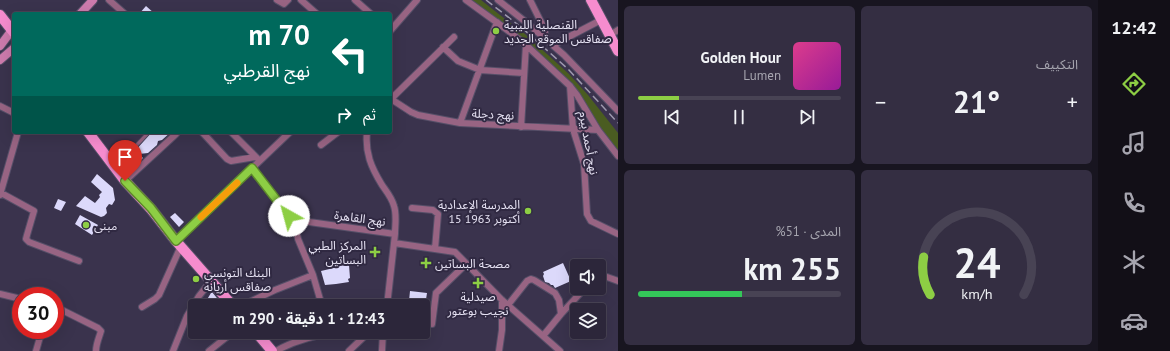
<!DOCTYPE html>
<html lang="ar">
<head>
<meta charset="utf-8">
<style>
	:root { --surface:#2c263a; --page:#342e42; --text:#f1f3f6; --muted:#a6a5af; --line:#484354; --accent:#8dce44 }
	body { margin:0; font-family:"PT Sans","Noto Sans Arabic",sans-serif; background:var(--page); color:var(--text); direction:rtl; height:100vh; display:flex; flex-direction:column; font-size:15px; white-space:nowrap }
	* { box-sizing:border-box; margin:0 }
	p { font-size:13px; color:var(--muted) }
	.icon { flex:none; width:22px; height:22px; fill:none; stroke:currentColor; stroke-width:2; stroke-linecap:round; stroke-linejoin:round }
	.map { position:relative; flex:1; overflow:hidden; direction:ltr }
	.details { display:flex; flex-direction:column; gap:6px; padding:6px; background:#181520; width:480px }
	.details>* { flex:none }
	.guide { position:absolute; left:12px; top:12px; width:380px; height:122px; border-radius:4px; box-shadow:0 4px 16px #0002,0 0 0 1px var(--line); direction:rtl; background:#00695c; color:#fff; overflow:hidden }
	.tools { position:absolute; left:570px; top:259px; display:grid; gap:8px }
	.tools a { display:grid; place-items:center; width:36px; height:36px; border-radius:4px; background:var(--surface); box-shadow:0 4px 16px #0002,0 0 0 1px var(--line); font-size:20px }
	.speed { position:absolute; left:12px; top:287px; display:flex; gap:8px; font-size:20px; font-weight:700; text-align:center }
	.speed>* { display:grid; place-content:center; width:52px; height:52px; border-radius:50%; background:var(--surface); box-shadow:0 4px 16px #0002,0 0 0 1px var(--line); line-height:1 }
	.speed .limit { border:6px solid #d22; background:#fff; color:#111 }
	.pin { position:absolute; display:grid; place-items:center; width:34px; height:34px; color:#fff; margin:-41px -17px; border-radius:50% 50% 50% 0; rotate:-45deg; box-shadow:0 0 4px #0007 }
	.pin .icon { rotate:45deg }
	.me { position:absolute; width:44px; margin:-22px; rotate:322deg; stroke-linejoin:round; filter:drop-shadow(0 0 3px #0008) }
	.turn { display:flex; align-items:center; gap:14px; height:84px; padding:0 16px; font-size:18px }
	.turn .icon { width:52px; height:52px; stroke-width:2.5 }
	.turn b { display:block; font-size:28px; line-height:34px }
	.then { display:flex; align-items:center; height:38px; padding:0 16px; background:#0003; gap:8px; font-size:15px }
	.big { font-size:30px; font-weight:700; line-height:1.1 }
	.details .card { flex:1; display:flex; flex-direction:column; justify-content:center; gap:6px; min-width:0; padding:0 14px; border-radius:6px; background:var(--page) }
	.details .dial { align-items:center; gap:0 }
	.dial svg { height:104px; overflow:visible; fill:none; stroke:var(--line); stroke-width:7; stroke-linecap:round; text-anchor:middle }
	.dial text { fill:var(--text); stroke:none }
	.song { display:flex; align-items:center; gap:12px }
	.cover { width:48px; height:48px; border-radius:6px; background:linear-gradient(135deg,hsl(330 70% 55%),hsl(300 70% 35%)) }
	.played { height:4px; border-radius:2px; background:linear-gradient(90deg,var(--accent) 20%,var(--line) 20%) }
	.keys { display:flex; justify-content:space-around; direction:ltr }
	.heat { display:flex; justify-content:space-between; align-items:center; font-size:22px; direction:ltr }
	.charge { height:6px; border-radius:3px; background:linear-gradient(90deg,#34c759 51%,var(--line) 0) }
	.details .tiles { flex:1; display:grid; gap:6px; grid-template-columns:repeat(2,1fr) }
	.trip { position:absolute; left:188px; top:299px; width:242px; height:40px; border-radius:4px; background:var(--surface); box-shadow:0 4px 16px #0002,0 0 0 1px var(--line); font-weight:700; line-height:40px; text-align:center; direction:rtl }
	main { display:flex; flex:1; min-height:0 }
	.tab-bar { display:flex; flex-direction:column; width:72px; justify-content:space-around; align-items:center; background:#120f17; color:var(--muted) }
	.tab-bar .icon { width:28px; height:28px }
	.tab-bar .active { color:var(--accent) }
	.tab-bar b { font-size:18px; color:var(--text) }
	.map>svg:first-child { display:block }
	.green { fill:#4a5c21 }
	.building { fill:#dcd9fb }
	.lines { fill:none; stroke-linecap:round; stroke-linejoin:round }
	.service-casing { stroke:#564f68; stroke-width:4.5 }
	.minor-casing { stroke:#564f68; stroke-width:8 }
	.secondary-casing { stroke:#564f68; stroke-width:10 }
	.primary-casing { stroke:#564f68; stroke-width:12 }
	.service { stroke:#986483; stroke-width:3 }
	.minor { stroke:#986483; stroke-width:6 }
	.secondary { stroke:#cd7bad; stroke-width:8 }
	.primary { stroke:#f68cce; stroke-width:10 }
	.rail { stroke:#9e99ae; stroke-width:1.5; stroke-dasharray:8 4; stroke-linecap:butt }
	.route-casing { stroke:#5c862c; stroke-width:10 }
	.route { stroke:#8dce44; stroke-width:7 }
	.slow { stroke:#f59e0b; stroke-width:7 }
	.poi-dot { fill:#8dce44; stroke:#302942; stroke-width:1.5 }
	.labels { text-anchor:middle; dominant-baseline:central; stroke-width:4; stroke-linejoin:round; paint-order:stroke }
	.poi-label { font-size:12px; fill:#e6e2f3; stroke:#302942; text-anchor:start }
	.street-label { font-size:12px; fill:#e6e2f3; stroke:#302942 }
</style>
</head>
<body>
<main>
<nav class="tab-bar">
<b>12:42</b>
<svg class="icon active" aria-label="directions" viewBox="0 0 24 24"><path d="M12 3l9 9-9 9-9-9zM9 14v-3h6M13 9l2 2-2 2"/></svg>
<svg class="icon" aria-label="music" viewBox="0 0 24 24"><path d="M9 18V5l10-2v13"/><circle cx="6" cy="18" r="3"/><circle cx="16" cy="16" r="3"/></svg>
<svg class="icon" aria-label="phone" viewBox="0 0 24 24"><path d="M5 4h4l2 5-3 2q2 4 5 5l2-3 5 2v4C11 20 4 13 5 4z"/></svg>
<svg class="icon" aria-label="climate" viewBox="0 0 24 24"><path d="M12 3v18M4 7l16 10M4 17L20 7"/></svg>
<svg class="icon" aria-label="car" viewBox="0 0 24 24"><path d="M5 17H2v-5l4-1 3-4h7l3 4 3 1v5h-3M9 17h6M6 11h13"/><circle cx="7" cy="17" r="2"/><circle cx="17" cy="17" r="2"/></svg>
</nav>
<section class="details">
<div class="tiles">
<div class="card"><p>التكييف</p>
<div class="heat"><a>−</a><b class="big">21°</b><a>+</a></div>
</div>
<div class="card">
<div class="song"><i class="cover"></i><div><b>Golden Hour</b><p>Lumen</p></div></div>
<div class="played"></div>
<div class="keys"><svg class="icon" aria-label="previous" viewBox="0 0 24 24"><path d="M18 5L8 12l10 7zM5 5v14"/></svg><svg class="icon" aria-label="pause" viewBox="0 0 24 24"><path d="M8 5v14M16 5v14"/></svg><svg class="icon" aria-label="next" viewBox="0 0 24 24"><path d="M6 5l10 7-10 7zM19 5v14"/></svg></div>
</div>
<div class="card dial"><svg viewBox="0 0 100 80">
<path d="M14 69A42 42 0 1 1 86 69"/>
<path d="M14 69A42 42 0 0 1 9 40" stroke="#8dce44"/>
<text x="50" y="56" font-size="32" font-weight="700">24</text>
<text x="50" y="72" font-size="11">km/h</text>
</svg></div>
<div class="card"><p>المدى · 51%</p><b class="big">255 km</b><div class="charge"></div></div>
</div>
</section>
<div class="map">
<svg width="618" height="351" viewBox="0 0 618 351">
	<rect width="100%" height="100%" fill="#3a334d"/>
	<!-- green -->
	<path class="green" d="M470,0H481L500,15L525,34L569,74L588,95L618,133V152L597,124L577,91L568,79L534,49Z"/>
	<!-- building -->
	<path class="building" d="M146,6L155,14H139Z
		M152,132H171L162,140L158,141L157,145L148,153L139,154L143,158L132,168L127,167L125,162Z
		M97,174L113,188L115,200L112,205L109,204L106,208L107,213L104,216L101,217L76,206L85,196L95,203L100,197L99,195L102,192L91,182Z
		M58,199L66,202L61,211L54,208Z
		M175,213L184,222L179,227L170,217Z
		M80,215L98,225L92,235L75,224Z
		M591,259L607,268L604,272H599V266H585Z
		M574,260H577L576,291L570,290Z
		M563,263L571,281L555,288L553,285H551L549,283L545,282L543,276L544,274L543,272Z
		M349,265L350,278L348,279L349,282L336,284L325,285L321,271L338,267V266Z
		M410,291L427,293L425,306H416V302L409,301Z
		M212,292L221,303L224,306H203L211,293Z"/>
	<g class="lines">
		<defs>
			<path id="service" d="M116,167L149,132"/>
			<path id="minor" d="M109,0L125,14
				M277,0L284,4L288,0
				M301,0L317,14
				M355,0L371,14
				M466,0L510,32L526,45L570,86L577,95L598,130L618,156
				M498,0L527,23L564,55L618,111
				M530,0L544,28L546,39
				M390,31L417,0
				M610,35L618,30
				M553,45L601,20
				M443,47L458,61L480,70L524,73
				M570,86L573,129L584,164L587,214L591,221L618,234
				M391,99L411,112L418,115L460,123L598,130
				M390,100L454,37
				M0,106L14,113
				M460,123L497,22
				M521,127L526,45
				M202,132L227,159L231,161L255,157
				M231,132L257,158
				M367,132C365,153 371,167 382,185C387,192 392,198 394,206C397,215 395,225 395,234
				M321,145L338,132
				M252,168L289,216L293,219L302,221L395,234L394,243L435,249L455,252L502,300L560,351
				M125,181L176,134
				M1,193L34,211L27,235L26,239L29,242L79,261
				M0,195L18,132
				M412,208L433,210L438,214L435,249
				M302,221L297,234L298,239L313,275L322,306
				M176,241L290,132
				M599,277H607L618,281
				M0,294L21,299
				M508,305L527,281L531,279L534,280L555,293L559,300L561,314
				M241,306L275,290L313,275
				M387,306L394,243
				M142,307L155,299L159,295L181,246
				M55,308L60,309L98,328L101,331C99,338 96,344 96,351
				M432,324L436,293L466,264
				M543,336L561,314L585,288
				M36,351L42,330
				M173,351L187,316L199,296L211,281
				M209,351L233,332
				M276,351C295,340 316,335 338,332
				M349,351L369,332
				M382,351L383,332
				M499,351L502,330V300"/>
			<path id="secondary" d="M80,14L93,0
				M0,46L12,30
				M0,60L14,48"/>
			<path id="primary" d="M591,0L618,51
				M0,15L14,33
				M88,132L125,181L151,209L176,241L233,306
				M256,332L272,351"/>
		</defs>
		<!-- service casing -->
		<use href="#service" class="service-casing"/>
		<!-- minor casing -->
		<use href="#minor" class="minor-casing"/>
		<!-- secondary casing -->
		<use href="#secondary" class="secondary-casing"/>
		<!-- primary casing -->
		<use href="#primary" class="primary-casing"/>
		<!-- service -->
		<use href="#service" class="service"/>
		<!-- minor -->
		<use href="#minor" class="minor"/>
		<!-- secondary -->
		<use href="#secondary" class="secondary"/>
		<!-- primary -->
		<use href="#primary" class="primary"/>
		<!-- rail -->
		<path class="rail" d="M486,0L521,27L568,69L618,123"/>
	</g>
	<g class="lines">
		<defs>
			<path id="route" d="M125,181L151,208L176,241L252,168L289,216"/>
		</defs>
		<!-- route casing -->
		<use href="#route" class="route-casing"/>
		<!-- route -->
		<use href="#route" class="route"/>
		<!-- slow -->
		<path class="slow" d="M201,217L237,183"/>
	</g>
	<!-- markers -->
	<g class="poi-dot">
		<circle cx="496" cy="31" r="4"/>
		<circle cx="528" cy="211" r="4"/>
		<circle cx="86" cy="225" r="4"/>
		<path d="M373 246h4v4h4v4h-4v4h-4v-4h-4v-4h4z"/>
		<path d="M424 257h4v4h4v4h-4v4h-4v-4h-4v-4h4z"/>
		<circle cx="196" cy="279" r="4"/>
		<path d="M476 277h4v4h4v4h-4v4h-4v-4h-4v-4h4z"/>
	</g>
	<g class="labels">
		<!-- poi labels -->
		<g class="poi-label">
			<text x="504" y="24">القنصلية الليبية<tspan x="504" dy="14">صفاقس الموقع الجديد</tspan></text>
			<text x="520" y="204" text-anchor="end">المدرسة الإعدادية<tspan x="520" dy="14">15 أكتوبر 1963</tspan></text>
			<text x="94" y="225">مبنى</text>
			<text x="366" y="245" text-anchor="end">المركز الطبي<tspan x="366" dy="14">البساتين</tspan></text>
			<text x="435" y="263">مصحة البساتين</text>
			<text x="204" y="272">البنك التونسي<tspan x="204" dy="14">صفاقس أريانة</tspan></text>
			<text x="478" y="296" text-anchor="middle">صيدلية<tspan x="478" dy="14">نجيب بوعتور</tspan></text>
		</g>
		<!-- street labels -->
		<g class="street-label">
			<text transform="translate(493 114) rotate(3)">نهج دجلة</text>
			<text transform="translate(589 143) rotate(80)">نهج أحمد بيرم</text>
			<text transform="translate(360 218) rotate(8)">نهج القاهرة</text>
		</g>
	</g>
</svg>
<div class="tools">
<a><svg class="icon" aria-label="sound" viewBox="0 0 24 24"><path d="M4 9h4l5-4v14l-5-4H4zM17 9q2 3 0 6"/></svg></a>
<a><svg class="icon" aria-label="layers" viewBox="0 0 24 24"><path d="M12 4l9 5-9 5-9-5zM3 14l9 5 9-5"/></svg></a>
</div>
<div class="speed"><div class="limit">30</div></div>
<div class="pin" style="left:125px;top:181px;background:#d93025"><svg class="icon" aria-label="arrive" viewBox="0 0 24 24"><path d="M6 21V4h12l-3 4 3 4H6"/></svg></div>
<svg class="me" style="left:289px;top:216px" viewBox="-20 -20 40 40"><circle r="19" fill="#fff"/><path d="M0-13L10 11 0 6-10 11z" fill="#8dce44"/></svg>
<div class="trip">12:43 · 1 دقيقة · 290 m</div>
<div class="guide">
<div class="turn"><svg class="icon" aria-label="left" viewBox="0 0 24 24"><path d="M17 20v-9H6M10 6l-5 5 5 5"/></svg><div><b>70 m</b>نهج القرطبي</div></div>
<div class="then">ثم<svg class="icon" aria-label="right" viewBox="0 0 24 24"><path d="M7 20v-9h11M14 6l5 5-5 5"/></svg></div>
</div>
</div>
</main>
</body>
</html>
